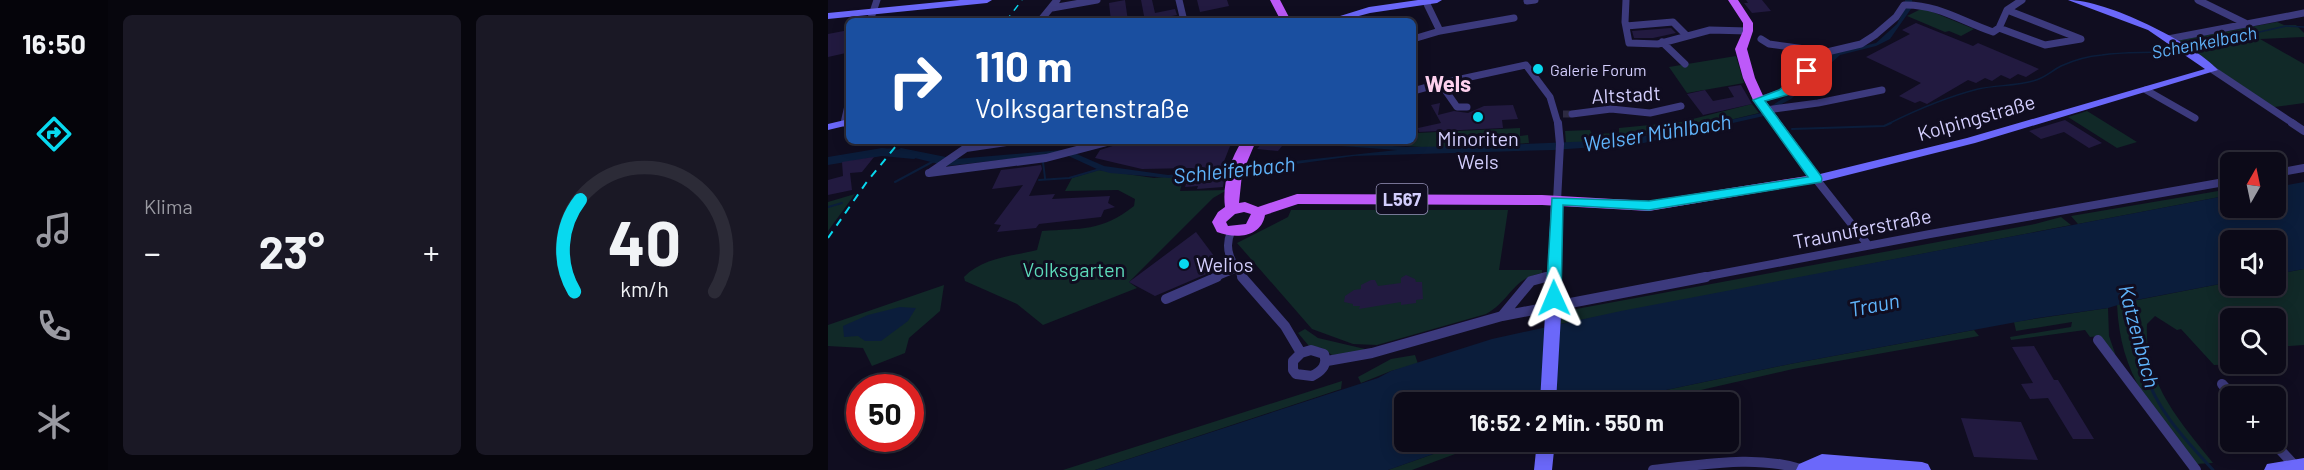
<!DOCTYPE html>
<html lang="de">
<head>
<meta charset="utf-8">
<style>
	:root { --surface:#0c0a18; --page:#1a1825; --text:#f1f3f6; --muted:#9a9aa2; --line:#2c2b37; --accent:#08d9ef }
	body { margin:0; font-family:Barlow,sans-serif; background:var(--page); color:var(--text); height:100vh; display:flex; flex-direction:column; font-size:22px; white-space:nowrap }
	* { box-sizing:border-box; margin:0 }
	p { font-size:20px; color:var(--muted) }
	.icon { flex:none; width:33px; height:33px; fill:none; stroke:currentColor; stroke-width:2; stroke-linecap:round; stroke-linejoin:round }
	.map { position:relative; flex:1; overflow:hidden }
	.panel { display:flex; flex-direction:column; gap:15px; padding:15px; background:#07060d; width:720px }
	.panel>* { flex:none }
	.guide { position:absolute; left:18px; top:18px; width:570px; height:126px; border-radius:9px; box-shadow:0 3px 15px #0003,0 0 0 2px var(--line); background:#1a4fa0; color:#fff; overflow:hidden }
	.needle { width:39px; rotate:9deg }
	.tools { position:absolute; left:1392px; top:152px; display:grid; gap:12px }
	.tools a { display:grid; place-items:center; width:66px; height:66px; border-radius:9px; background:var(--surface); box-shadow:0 3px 15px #0003,0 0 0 2px var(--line); font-size:30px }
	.speed { position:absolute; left:18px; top:374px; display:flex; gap:12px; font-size:30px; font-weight:700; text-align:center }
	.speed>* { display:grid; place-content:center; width:78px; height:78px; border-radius:50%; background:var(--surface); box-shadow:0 3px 15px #0003,0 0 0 2px var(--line); line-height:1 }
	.speed .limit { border:9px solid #d22; background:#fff; color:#111 }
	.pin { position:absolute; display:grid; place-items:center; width:51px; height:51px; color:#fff; margin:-26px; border-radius:12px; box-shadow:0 3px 9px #0006 }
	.me { position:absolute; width:66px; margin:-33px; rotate:359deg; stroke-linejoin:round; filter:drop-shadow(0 0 4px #0008) }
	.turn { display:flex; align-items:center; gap:21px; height:126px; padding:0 30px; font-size:27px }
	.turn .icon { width:78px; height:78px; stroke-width:2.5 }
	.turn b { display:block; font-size:42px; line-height:51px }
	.big { font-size:45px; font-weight:700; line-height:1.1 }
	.panel .card { flex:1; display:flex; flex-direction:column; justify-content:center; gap:9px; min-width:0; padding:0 21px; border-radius:9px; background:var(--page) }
	.panel .dial { align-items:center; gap:0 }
	.dial svg { height:156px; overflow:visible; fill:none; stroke:var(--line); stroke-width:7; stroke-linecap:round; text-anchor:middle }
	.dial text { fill:var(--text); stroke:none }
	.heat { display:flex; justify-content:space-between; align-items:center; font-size:33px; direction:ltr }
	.panel .tiles { flex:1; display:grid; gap:15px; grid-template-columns:repeat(2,1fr) }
	.trip { position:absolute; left:566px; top:392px; width:345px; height:60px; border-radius:9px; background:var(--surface); box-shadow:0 3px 15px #0003,0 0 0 2px var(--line); font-weight:700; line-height:60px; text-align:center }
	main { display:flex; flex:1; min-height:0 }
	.menu { display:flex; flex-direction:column; width:108px; justify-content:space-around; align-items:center; background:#05040a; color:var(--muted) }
	.menu .icon { width:42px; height:42px }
	.menu .active { color:var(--accent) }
	.menu b { font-size:27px; color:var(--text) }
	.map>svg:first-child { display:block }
	.green { fill:#112928 }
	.water { fill:#0b1d3b }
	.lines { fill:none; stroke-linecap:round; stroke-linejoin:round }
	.stream-far2 { stroke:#0b1d3b; stroke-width:1.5 }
	.stream-far1 { stroke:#0b1d3b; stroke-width:2 }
	.stream { stroke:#0b1d3b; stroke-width:3 }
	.river { fill:#0b1d3b; fill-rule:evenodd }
	.building { fill:#221a40 }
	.street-tunnel { stroke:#2d2a41; stroke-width:7; stroke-dasharray:7 4; stroke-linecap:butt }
	.street-far2 { stroke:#3c3a7d; stroke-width:7 }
	.street-far1 { stroke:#3c3a7d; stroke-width:8 }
	.street { stroke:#3c3a7d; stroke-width:10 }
	.secondary { fill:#6b68fa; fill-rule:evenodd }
	.primary { fill:#bd59f9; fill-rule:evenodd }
	.rail-far1 { stroke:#08d9ef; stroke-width:1.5; stroke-dasharray:7 6; stroke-linecap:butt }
	.rail { stroke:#08d9ef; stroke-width:2; stroke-dasharray:8 7; stroke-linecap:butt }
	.secondary-bridge { stroke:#6b68fa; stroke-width:16 }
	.route { fill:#08d9ef; stroke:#058d9b; stroke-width:1.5 }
	.poi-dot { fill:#08d9ef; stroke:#100d20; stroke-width:2 }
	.labels { text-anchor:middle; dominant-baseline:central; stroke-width:6; stroke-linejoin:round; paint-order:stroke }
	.far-poi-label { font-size:16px; fill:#d3cefd; stroke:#100d20; text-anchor:start }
	.far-water-label { font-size:18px; font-style:italic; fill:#5fb3fa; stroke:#100d20 }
	.shield { fill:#100d20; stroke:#9894bb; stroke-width:1.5 }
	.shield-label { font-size:18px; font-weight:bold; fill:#d3cefd }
	.street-label { font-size:20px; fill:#d3cefd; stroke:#100d20 }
	.poi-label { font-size:20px; fill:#d3cefd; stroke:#100d20 }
	.park-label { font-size:20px; fill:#5ddaba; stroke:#100d20 }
	.water-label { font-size:21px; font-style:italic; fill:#5fb3fa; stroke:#100d20 }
	.far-district-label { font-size:22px; font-weight:bold; fill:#fdd0ed; stroke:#100d20 }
</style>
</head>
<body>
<main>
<nav class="menu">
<b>16:50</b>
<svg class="icon active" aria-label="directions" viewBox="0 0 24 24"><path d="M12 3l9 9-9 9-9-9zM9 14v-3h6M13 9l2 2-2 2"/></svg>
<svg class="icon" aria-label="music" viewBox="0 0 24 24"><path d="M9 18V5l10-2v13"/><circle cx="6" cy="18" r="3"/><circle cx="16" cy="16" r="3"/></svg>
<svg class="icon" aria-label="phone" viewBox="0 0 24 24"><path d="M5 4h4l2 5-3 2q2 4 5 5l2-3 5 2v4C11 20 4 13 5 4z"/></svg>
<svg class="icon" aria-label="climate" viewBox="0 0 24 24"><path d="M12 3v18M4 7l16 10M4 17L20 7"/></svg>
</nav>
<section class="panel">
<div class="tiles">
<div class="card"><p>Klima</p>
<div class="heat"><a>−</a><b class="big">23°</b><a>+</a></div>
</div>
<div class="card dial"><svg viewBox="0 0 100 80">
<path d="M14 69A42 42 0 1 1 86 69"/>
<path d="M14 69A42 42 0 0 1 17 22" stroke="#08d9ef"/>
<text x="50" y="56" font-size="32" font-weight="700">40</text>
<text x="50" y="72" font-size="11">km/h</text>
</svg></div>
</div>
</section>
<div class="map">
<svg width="1476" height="470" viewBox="0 0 1476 470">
	<rect width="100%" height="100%" fill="#100d20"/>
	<!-- green -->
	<path class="green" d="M1095,8L1146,29L1133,36L1121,31L1117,32L1079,16Z
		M1449,22L1456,25H1468L1476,33V37L1432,39L1476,64V103L1446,107L1347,41Z
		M908,56L916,83L859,93L841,67Z
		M924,104L931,113C867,129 804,139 738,143L737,131L762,130L764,134L791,133V128L853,122Z
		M1259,111L1309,142L1289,148L1240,117Z
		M692,128V136L700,135L701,143L609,148L498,141H585V134L588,133Z
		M271,170L326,178L356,175L352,191L399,190L385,198L301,282L309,288L215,325L189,304L137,281L136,277C154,258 185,256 209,250L214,231C253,228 273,232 306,206L307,199L290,190L237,191L244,178Z
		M1402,189V195L1250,224L1243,216Z
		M27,194L0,231V202Z
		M463,210H680L671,270H714V273C684,278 683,300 658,314L549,345L525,344L484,329L409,243L460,217Z
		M1233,217L1243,225L732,324V312L1207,224Z
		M1476,269V345L1448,347V318H1402V363L1422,364L1386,365L1353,329L1349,330L1327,316L1319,324C1316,383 1351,420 1385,463L1367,464C1325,410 1292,377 1289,304L1402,282V285H1448V274Z
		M116,285L112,311L81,338L77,353L44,366L35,348L0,346V325Z
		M1280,308L1281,336L1291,365L1272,336L1262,337L1257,330L1183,340L1182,337L1243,327L1244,322L1188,331L1186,322Z
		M477,329L490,338L537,349V352L504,355L494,348L481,346L470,333Z
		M1146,330L1151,336L965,369L820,402H781L962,364Z
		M587,355L590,364L563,371L533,383L530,377L563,359Z
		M514,381L513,389L267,470H235Z
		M642,441H662L584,470H560Z"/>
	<!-- water -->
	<path class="water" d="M1077,0H1084L1085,6L1062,39L1048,46L1012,55L963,99L946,108L936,116L811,144L725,150L526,156L439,168L341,178L282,173L271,170L234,153L119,166L71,154L22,159L0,164V159L64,148L61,155L73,148L128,159L234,150L244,152L276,166L340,175L569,150L499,145L489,141L580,147L651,146L791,140L880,125L933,113L957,97L1005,53L1048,43L1069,24L1077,8Z
		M1476,182V269L1448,274V240H1402V282L1303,301L1280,308L1210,318L962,364L781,402H576V441H642L560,470H267L550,378L563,371L664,339L793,311L1402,195V207H1448V187Z
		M72,307L88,308L80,321L53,341H37L30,336L16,337L15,326L40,315Z"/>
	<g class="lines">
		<!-- stream-far2 -->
		<path class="stream-far2" d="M1360,48L1458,26L1476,27
			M1060,124C1088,110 1119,97 1150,89C1168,85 1188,86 1205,81C1217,78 1223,71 1233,66C1244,61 1261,56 1274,55C1300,51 1326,54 1352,50"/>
		<!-- stream-far1 -->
		<path class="stream-far1" d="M964,129L1056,126L1063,123
			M215,162L217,178
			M211,180L241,178L272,169
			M67,182L106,161
			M0,207L14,203"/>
		<!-- stream -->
		<path class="stream" d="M1302,299C1307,323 1309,348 1317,372C1329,411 1358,440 1385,470"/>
		<!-- river -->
		<path class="river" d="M54,148L91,152L93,155L86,159L54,156L0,165V157Z"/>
	</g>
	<!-- building -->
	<path class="building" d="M297,0L300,21H283L281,3Z
		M313,0H324L327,13L347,9L349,15L317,21Z
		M369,0H399L401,6L372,12Z
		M918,0H934L943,11L924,13L916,3H920Z
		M1088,23L1145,46L1150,43L1211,69L1198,77L1190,74L1182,79L1173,75L1164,81L1157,78L1148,83L1140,80L1099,104L1092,101L1087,103L1071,96L1093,83L1038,57L1082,34L1074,30Z
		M843,28L848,33L825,38H806L804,31Z
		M21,30L18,53L0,57V34Z
		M913,85L924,104L875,115L859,94L877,90L885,101L906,97L900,87Z
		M612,103L610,115L626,111L640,113L656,106L685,105L690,119L674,120L675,128L591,132L590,128L613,123L603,105Z
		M1237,120L1274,143L1261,148L1236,132L1213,139L1201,131Z
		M300,141H404L391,174L397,173L395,187L369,189L370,186L357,187L363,168L314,169L267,158L272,150Z
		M445,141H458L450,151L429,149L435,142Z
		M46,157L34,172L22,173L24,190L0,195V180L15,176L14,162Z
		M213,165L214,169L201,196L227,194L224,199L282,196L280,203L287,207L276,210L273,217L211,224L208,228L169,232L173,225L166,224L195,185L164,189L173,170Z
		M368,232L386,256L383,257L390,269L327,296L301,282Z
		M578,275L587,279L588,282H594L595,299L588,300V303L573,305V302L531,309L532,306H525V304L516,302L517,296L526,290L533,289V285L543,280H547L550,286L573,283V278Z
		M1206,346L1226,380H1230L1266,439H1245L1220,398L1202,399L1193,384L1205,383L1184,347Z
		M1133,418L1193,422L1210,460L1146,457Z"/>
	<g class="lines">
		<!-- street-tunnel -->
		<path class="street-tunnel" d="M735,114H744"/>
		<!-- street-far2 -->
		<path class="street-far2" d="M351,0L356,21
			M597,0L612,31
			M798,0L797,22L801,43L830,44L882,30L920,31
			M1370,0L1419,24
			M699,1L707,0
			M224,8L269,0
			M42,21L49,0
			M212,21L229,0
			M798,26L845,22L858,35
			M1171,28L1217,45L1253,39L1179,10
			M585,39L612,31L686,18
			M933,39L941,44L999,52
			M1340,39L1476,13
			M834,42L857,64
			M1385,70L1466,124
			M614,80L619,82L618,85L611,87L607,85L608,81Z
			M619,82L698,65L722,97L730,124
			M615,87L629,107H639
			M1318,90L1367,118
			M585,91L607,85
			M931,100L955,92L999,52L1033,44L1047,35L1068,17L1076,5C1109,4 1135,22 1165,32L1171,28L1179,10L1194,0
			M938,110L990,103L1054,90
			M744,114L783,109L822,113L853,106
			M16,123L21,101"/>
		<!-- street-far1 -->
		<path class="street-far1" d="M1464,123L1476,131
			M103,172L138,148L185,141
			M101,173L218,158L283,141
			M1448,173L1476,168
			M988,179L1040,245
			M729,201L732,144L730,123
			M403,232C395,250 404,264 416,278
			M385,278L409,268
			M713,278L725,275
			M870,278L1102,234L1402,181"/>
		<!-- street -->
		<path class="street" d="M414,277L457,326L473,353
			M338,299L389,277
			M674,316L703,281L718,277
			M1270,340L1368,470
			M483,350L496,354C500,365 494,371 484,376L468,374L465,370V361L473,353Z
			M499,361L544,353L674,316L878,277
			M1394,384L1405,396
			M1444,441L1468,467
			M825,470C874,465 928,454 976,470"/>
		<!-- secondary -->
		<path class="secondary" d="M132,0H164L159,3L0,19V13Z
			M590,0H614L609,3L542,13L512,21H496L541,7Z
			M1240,0C1279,0 1364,42 1390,70L1147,143L988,183L984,182L982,179L984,176L1139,138L1377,69L1320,30Z
			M21,119V125L0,130V124Z
			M729,197L735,201L733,298L731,302H721L719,298L723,201Z
			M709,441H727L724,470H706Z
			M994,454L1094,462L1100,464L1103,470H968L971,464Z
			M1476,458V470H1436L1439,464Z"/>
		<!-- primary -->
		<path class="primary" d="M442,0H452L463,21H453Z
			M900,0H910L925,23V31L919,49L927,78L937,100L993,176L995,179L993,182L821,211L714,205L470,204L437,215C433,238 407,239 389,232L384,222L390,212L397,207C394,184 402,160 414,141H428L414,174L411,203L417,202L430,207L469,194L714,195L821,201L979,176L925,100L915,78L907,49L915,31V23ZM416,212L423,214L418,224L400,226L398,222L407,214Z"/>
		<!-- rail-far1 -->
		<path class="rail-far1" d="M178,21L194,0"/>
		<!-- rail -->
		<path class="rail" d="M0,238L38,183L72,141"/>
		<!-- secondary-bridge -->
		<path class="secondary-bridge" d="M720,402L726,298"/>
	</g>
	<!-- route -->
	<path class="route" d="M979,68L983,69V73L959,95L937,101L993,176L994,179L993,182L821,210L735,205L733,298L731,302H721L718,298L724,198L821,201L980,177L925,100L951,90Z"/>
	<!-- markers -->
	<g class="poi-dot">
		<circle cx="710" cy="69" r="6"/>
		<circle cx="650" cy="117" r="6"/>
		<circle cx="356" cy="264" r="6"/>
	</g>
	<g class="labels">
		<!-- far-poi labels -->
		<g class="far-poi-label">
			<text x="722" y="69">Galerie Forum</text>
		</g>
		<!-- far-water labels -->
		<g class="far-water-label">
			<text transform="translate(1376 42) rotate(-11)">Schenkelbach</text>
		</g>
		<!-- shield labels -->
		<rect class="shield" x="548.5" y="184" width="51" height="30" rx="4.5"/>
		<g class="shield-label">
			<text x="574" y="199">L567</text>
		</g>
		<!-- street labels -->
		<g class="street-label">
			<text transform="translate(798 94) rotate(-3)">Altstadt</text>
			<text transform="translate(1148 117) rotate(-16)">Kolpingstraße</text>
			<text transform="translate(1034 228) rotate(-11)">Traunuferstraße</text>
		</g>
		<!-- poi labels -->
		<g class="poi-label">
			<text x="650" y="138">Minoriten<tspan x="650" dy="23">Wels</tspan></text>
			<text x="368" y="264" text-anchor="start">Welios</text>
		</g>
		<!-- park labels -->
		<g class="park-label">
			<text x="246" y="269">Volksgarten</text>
		</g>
		<!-- water labels -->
		<g class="water-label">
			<text transform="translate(829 132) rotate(-9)">Welser Mühlbach</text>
			<text transform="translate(406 169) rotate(-6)">Schleiferbach</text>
			<text transform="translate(1046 304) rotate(-11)">Traun</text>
			<text transform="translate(1312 336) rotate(75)">Katzenbach</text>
		</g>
		<!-- far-district labels -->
		<g class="far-district-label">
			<text x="620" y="83">Wels</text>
		</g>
	</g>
</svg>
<div class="tools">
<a><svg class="needle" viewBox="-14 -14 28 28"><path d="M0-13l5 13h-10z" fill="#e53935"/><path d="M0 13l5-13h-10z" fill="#9a9aa2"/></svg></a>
<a><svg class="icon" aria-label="sound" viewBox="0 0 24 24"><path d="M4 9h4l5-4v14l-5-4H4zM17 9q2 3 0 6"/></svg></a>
<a><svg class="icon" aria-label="search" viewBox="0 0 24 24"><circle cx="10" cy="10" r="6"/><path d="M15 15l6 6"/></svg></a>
<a>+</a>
</div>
<div class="speed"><div class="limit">50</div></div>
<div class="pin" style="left:979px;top:71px;background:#d93025"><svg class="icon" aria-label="arrive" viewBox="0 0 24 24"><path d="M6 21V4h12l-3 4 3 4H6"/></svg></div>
<svg class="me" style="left:726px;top:298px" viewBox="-20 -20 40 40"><path d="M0-17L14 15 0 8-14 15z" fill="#08d9ef" stroke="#fff" stroke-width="4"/></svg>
<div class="trip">16:52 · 2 Min. · 550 m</div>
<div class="guide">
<div class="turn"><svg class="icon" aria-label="right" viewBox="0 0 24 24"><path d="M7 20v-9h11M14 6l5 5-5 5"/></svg><div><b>110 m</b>Volksgartenstraße</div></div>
</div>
</div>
</main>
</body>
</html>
